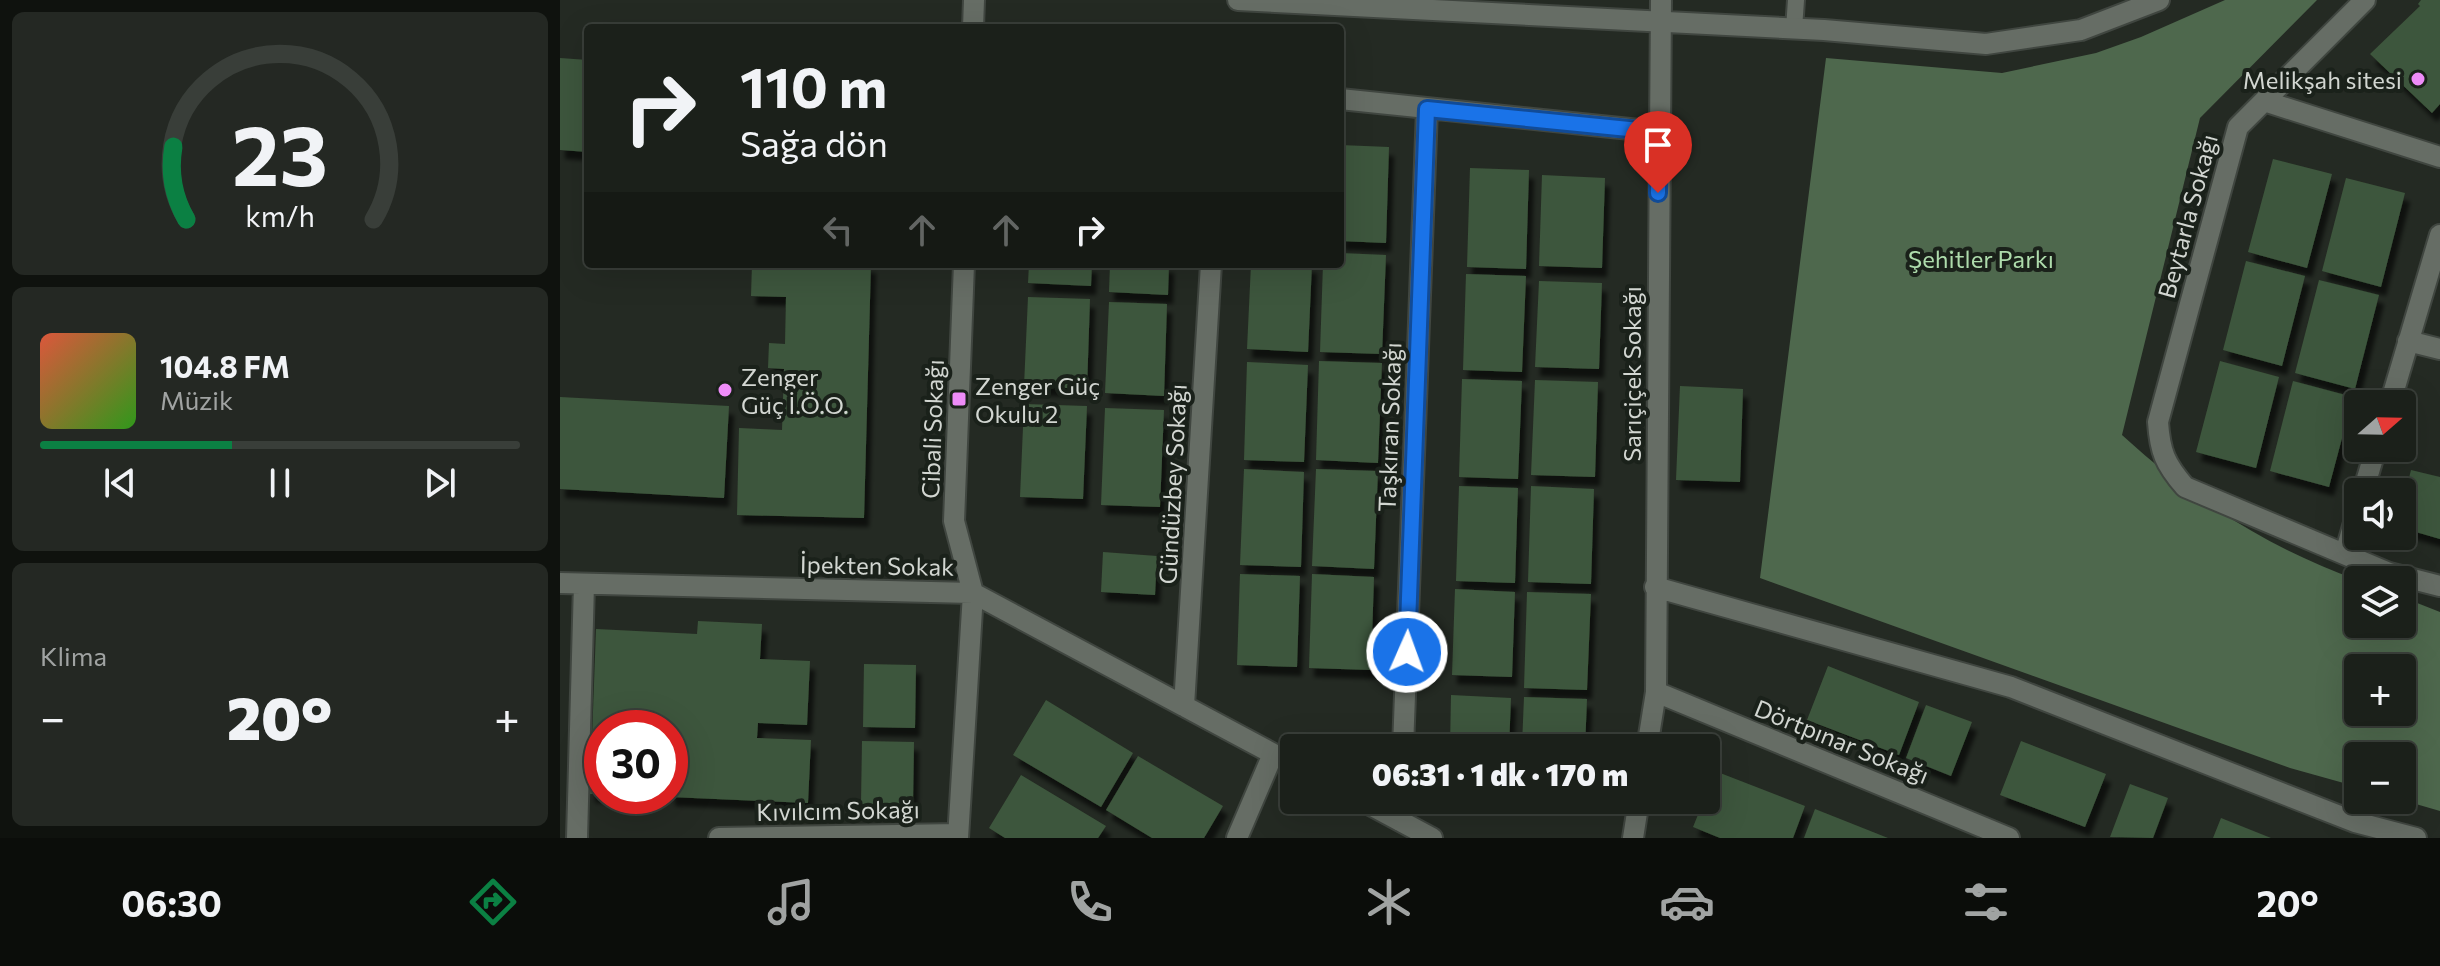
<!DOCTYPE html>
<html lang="tr">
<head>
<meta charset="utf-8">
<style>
	:root { --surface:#1b201a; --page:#242823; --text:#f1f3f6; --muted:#a0a3a2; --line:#393e39; --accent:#0b8043 }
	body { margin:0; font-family:Commissioner,sans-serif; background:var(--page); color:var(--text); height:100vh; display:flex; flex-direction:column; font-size:30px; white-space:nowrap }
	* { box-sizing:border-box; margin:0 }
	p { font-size:26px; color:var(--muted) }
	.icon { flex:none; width:44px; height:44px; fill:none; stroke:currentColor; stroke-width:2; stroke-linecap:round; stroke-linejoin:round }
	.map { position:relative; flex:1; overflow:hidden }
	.drawer { display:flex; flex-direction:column; gap:12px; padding:12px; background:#0f120e; width:560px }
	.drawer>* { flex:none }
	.banner { position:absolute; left:24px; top:24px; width:760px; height:244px; border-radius:8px; box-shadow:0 8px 32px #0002,0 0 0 2px var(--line); background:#1b201a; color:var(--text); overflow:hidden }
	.needle { width:52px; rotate:70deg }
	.buttons { position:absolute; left:1784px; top:390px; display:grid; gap:16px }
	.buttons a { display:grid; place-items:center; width:72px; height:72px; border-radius:8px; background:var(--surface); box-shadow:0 8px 32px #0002,0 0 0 2px var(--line); font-size:40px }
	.speed { position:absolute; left:24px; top:710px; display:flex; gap:16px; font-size:40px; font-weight:700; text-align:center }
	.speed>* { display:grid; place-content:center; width:104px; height:104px; border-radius:50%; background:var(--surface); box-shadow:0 8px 32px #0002,0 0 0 2px var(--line); line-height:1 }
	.speed .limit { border:12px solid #d22; background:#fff; color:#111 }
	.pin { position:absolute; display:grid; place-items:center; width:68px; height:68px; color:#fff; margin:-82px -34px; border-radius:50% 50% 50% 0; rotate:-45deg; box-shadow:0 0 8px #0007 }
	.pin .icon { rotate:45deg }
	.me { position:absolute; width:88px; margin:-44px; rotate:2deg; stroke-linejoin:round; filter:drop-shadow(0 0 6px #0008) }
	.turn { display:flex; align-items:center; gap:28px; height:168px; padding:0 24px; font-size:36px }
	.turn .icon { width:104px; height:104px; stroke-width:2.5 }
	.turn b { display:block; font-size:56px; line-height:68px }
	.lanes { display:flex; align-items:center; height:76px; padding:0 24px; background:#0003; justify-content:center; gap:40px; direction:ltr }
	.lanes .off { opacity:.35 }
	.big { font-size:60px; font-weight:800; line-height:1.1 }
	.drawer .widget { flex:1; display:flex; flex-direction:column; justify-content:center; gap:12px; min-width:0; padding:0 28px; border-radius:12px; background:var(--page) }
	.drawer .dial { align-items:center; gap:0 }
	.dial svg { height:208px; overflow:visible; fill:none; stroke:var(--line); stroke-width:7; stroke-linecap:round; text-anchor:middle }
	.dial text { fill:var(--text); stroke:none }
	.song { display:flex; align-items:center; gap:24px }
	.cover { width:96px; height:96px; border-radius:12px; background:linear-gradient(135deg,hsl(10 70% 55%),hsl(110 70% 35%)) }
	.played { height:8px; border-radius:4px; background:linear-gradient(90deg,var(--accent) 40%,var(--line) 40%) }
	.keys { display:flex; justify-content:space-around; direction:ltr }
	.heat { display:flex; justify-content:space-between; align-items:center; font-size:44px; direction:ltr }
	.trip { position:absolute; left:720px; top:734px; width:440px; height:80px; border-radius:8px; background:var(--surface); box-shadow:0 8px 32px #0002,0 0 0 2px var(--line); font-weight:800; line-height:80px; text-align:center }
	.menu { display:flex; height:128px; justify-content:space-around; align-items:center; background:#0b0d0a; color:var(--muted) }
	.menu .icon { width:56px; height:56px }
	.menu .active { color:var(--accent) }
	.menu b { font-size:36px; color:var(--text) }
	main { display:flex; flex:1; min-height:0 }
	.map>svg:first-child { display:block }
	.forest { fill:#4e684d; fill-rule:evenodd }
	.building { fill:#3d563c; filter:url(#shadow) }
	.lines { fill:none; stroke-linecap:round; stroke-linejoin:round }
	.lane-casing { stroke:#404640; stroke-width:20 }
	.street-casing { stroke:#404640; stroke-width:24 }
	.lane { stroke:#666d65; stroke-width:16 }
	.street { stroke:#666d65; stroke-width:20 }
	.route-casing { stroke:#114b97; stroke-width:20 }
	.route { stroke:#1a73e8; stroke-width:14 }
	.poi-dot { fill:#ee8cf8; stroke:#1a211a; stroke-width:3 }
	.labels { text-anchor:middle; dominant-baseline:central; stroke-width:8; stroke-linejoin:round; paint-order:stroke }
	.poi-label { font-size:24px; fill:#d2d6d1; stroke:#1a211a; text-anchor:start }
	.street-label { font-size:24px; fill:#d2d6d1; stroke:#1a211a }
	.park-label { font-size:24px; fill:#aedcac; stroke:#1a211a }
</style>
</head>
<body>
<main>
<section class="drawer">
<div class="widget dial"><svg viewBox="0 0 100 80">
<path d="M14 69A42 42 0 1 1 86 69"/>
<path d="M14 69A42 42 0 0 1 9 41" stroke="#0b8043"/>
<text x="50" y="56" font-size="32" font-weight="700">23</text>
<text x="50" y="72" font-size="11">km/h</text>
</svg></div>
<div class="widget">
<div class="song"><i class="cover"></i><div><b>104.8 FM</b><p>Müzik</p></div></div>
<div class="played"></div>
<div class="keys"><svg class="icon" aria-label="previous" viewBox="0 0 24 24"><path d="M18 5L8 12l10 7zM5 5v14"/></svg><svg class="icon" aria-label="pause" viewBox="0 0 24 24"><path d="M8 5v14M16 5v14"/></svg><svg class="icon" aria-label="next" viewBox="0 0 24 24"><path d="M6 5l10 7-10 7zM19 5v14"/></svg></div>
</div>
<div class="widget"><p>Klima</p>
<div class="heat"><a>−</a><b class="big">20°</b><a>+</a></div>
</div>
</section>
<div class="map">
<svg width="1880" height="838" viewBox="0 0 1880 838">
	<defs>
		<filter id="shadow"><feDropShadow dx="5" dy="9" stdDeviation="2" flood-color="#0009"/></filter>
	</defs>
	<rect width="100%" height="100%" fill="#242a23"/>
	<!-- forest -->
	<path class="forest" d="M1665,0H1757L1640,118L1562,435C1632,499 1708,548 1798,580V624H1842V597L1880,612V811L1842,800V756H1798V787L1730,768L1200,578L1266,58L1442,73L1536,53L1581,37ZM1798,668H1842V712H1798Z"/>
	<!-- building -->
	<path class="building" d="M1861,0H1880V104L1872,113L1810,54L1860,6L1858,4Z
		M0,58L28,60V152L0,150Z
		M780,145L829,147L826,243L780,241Z
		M1713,159L1772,174L1747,268L1688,252Z
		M910,168L969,170L966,269L907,267Z
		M982,175L1045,178L1042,268L979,266Z
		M1786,178L1845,193L1821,287L1762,271Z
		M780,253L826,255L822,354L760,352L763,264H780Z
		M1686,261L1745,276L1722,366L1663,350Z
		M192,264H311L304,518L177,515L179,428L222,430L224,369L208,368L209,343L225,344L226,297L191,296Z
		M469,264H532L531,286L468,283Z
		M550,264H609L608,295L549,292Z
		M691,264H752L748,352L687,349Z
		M906,274L966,276L962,372L903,370Z
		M1759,280L1819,295L1795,389L1735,373Z
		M979,281L1042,283L1039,369L975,367Z
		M468,297L530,299L527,389L464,386Z
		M549,302L607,304L604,396L545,393Z
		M759,361L822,363L818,463L756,460Z
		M1660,361L1719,377L1696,468L1636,452Z
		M687,362L748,365L744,462L684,460Z
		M902,379L962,381L958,479L899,477Z
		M975,380L1038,382L1035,477L971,475Z
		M1733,381L1793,397L1769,487L1710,471Z
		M1120,386L1183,389L1180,482L1116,480Z
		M0,397L169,406L164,498L0,489Z
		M464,404L527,406L523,499L460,497Z
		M545,408L604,410L600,507L541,505Z
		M684,469L744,472L741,567L680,565Z
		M756,469L818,471L814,569L752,566Z
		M1851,470L1880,477V539L1842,528V506Z
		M899,486L958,488L955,583L896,581Z
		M971,486L1034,489L1031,584L968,582Z
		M543,552L597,556L595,595L541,592Z
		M680,574L740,576L737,667L677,665Z
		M752,574L814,577L811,670L749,668Z
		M895,589L955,592L952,677L892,675Z
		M967,592L1031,594L1027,690L964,688Z
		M138,621L202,624L200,659L250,661L247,725L198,723L197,738L251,740L248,803L110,797V728H42V794H30L36,629L137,634Z
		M304,664L356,665L355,728L303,727Z
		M1268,666L1359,702L1339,755L1247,720Z
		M891,695L951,698L949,748H890Z
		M964,697L1027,699L1025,748L962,745Z
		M486,700L573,753L541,807L453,755Z
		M1366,705L1412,722L1391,776L1346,758Z
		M302,741L354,742L353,805L301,804Z
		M1461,741L1546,774L1525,827L1440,795Z
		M578,756L663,806L644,838H592L546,810Z
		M1155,771L1245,806L1233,838H1160L1133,827L1144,800H1146Z
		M461,775L546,826L538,838H445L429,828Z
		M1570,784L1608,798L1593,838L1550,837Z
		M1255,809L1328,838H1244Z
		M1661,818L1711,838H1653Z"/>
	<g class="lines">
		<defs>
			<path id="lane" d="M1234,29L1236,0"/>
			<path id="street" d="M678,0L1264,30L1426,44L1521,30L1599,0
				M1805,0L1678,127L1598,422C1600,452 1605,464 1625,487L1829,573L1880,586
				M413,28L414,0
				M780,99L1099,132
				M1704,101L1880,157
				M1848,341L1880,349
				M1830,404L1880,235
				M1803,492L1816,448
				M1785,554L1798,509
				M0,583L413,593L734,765
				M1095,587L1451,687L1795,822L1856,838
				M1096,692L1449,838
				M624,706L651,264
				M843,748L867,109
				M1087,748L1096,692L1101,0
				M801,800L872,838
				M840,821L841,800
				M17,838L24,584
				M159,838L398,834
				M398,838L413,593L394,521L404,264
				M677,838L713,754
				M1073,838L1079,800"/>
		</defs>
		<!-- lane casing -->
		<use href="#lane" class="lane-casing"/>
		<!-- street casing -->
		<use href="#street" class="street-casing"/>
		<!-- lane -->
		<use href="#lane" class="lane"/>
		<!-- street -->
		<use href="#street" class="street"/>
	</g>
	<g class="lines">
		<defs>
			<path id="route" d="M847,652L867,109L1099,132L1098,193"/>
		</defs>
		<!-- route casing -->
		<use href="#route" class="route-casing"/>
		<!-- route -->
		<use href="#route" class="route"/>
	</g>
	<!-- markers -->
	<g class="poi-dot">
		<circle cx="1858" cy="79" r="8"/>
		<circle cx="165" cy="390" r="8"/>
		<rect x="391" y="391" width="16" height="16" rx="4"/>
	</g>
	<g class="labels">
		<!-- poi labels -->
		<g class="poi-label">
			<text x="1842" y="79" text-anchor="end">Melikşah sitesi</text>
			<text x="181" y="376">Zenger<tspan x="181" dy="28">Güç İ.Ö.O.</tspan></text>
			<text x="415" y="385">Zenger Güç<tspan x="415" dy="28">Okulu 2</tspan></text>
		</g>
		<!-- street labels -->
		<g class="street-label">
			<text transform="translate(1627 216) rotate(-75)">Beytarla Sokağı</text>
			<text transform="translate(1071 374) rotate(-90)">Sarıçiçek Sokağı</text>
			<text transform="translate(829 427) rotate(-88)">Taşkıran Sokağı</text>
			<text transform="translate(372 429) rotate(-88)">Cibali Sokağı</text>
			<text transform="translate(612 484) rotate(-87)">Gündüzbey Sokağı</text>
			<text transform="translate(317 565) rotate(1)">İpekten Sokak</text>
			<text transform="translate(1282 741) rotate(22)">Dörtpınar Sokağı</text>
			<text transform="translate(278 810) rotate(-1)">Kıvılcım Sokağı</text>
		</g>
		<!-- park labels -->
		<g class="park-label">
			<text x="1421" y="258">Şehitler Parkı</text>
		</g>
	</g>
</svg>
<div class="buttons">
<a><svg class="needle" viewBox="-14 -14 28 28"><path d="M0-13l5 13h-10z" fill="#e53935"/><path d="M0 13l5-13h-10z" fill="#a0a3a2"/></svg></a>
<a><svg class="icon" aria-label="sound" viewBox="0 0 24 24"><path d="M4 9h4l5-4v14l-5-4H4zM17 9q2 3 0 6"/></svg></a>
<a><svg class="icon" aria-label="layers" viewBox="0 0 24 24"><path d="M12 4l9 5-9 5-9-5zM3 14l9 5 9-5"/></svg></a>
<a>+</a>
<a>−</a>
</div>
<div class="speed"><div class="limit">30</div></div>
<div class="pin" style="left:1098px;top:193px;background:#d93025"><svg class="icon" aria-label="arrive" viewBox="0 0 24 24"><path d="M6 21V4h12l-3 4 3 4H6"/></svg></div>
<svg class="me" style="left:847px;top:652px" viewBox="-20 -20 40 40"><circle r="17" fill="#1a73e8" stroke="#fff" stroke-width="3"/><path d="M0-11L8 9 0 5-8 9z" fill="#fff"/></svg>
<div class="trip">06:31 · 1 dk · 170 m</div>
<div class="banner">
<div class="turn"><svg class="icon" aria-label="right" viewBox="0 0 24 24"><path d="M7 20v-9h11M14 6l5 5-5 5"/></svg><div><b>110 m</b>Sağa dön</div></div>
<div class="lanes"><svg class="icon off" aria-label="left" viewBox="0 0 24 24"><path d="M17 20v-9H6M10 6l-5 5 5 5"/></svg><svg class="icon off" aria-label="ahead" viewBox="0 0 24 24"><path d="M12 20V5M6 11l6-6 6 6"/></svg><svg class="icon off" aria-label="ahead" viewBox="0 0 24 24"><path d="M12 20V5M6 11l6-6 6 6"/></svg><svg class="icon" aria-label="right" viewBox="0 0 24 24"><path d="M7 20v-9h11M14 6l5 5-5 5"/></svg></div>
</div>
</div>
</main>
<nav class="menu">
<b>06:30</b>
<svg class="icon active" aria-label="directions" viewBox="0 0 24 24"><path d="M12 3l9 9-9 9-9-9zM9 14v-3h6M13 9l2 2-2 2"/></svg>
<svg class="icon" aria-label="music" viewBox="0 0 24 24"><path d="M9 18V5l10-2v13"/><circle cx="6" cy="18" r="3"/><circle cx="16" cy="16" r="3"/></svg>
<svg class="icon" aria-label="phone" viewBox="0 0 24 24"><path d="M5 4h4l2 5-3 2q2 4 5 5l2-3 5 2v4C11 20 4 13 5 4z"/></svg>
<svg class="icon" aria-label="climate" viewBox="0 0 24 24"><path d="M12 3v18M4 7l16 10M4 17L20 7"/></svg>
<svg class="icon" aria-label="car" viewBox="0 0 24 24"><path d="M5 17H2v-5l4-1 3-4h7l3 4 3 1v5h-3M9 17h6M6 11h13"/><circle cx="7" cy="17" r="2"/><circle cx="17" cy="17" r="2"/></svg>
<svg class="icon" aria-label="filters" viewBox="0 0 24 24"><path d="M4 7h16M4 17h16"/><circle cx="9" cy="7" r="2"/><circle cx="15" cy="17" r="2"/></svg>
<b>20°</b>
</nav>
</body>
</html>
